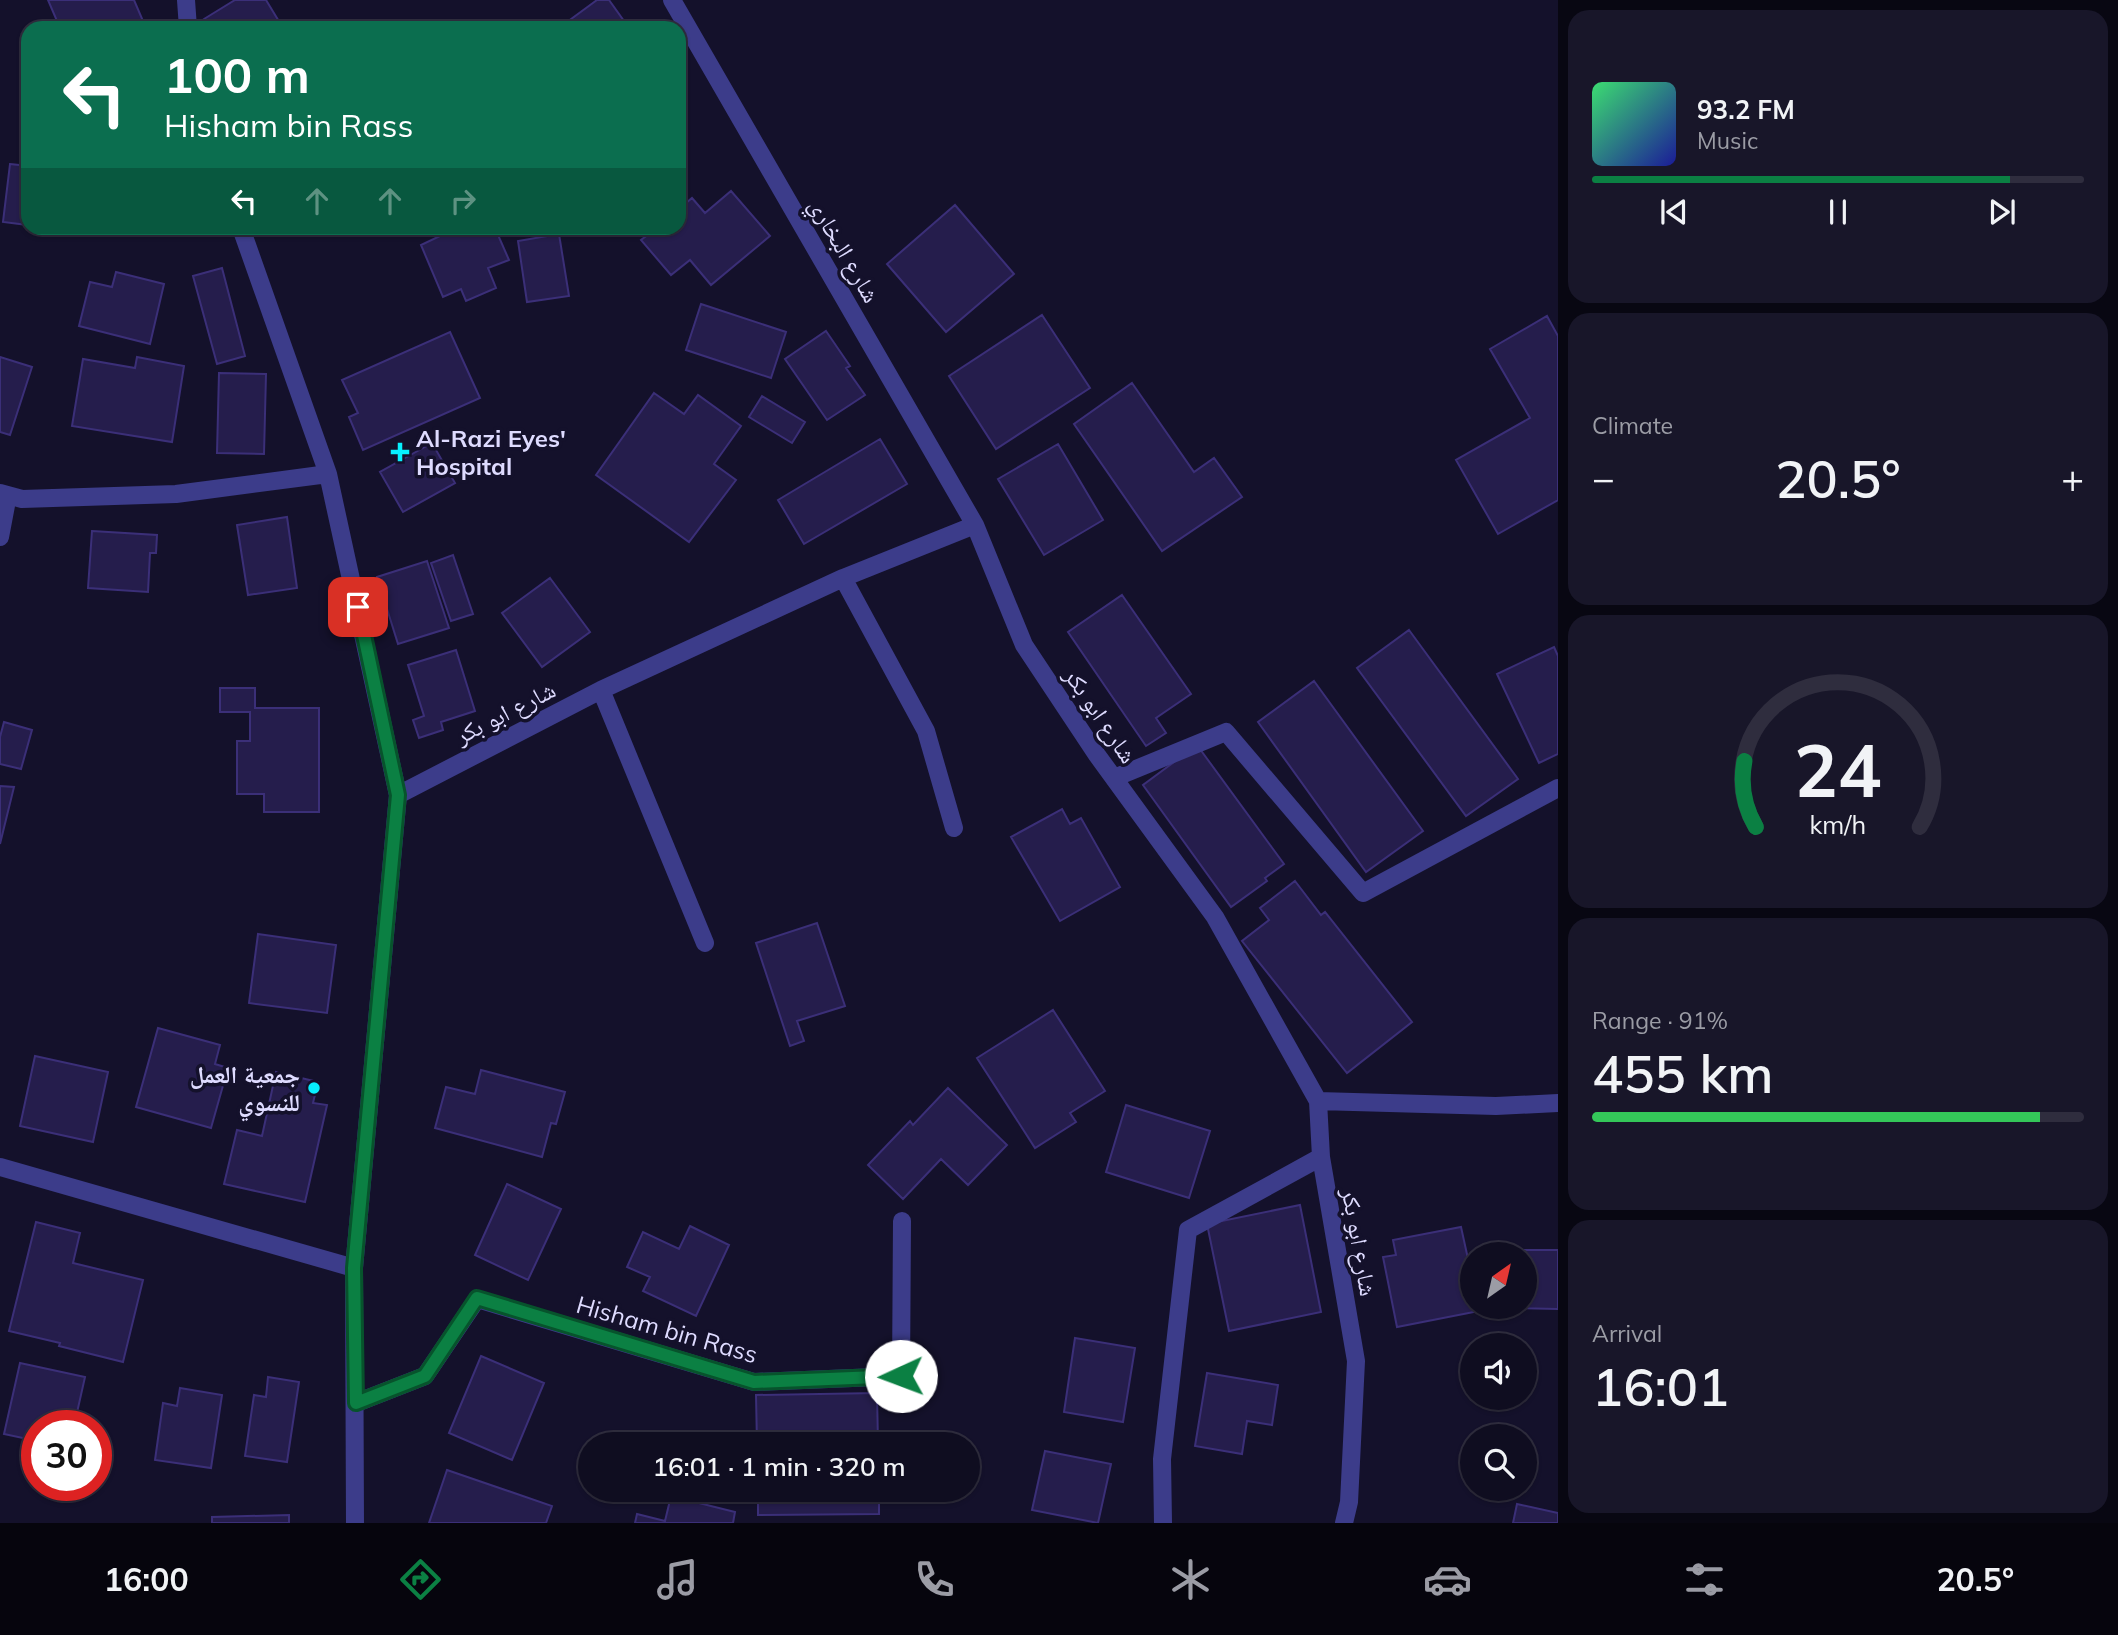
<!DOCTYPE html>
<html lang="en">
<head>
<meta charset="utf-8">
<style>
	:root { --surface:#0f0d20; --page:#181629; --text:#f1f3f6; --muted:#9b9ca5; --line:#2f2d3e; --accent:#0b8043 }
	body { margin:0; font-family:Mulish,"Noto Naskh Arabic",sans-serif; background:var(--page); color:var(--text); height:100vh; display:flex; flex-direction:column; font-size:26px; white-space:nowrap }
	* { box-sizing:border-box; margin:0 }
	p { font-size:23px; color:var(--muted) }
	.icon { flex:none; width:38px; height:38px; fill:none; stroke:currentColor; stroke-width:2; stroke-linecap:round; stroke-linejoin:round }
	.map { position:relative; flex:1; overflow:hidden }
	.side { display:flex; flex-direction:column; gap:10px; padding:10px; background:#080712; width:560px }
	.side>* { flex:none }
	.top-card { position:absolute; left:21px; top:21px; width:665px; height:214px; border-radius:21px; box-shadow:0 2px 5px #0004,0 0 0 2px var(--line); background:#0b6e4f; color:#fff; overflow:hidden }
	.needle { width:46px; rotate:34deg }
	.controls { position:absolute; left:1460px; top:1242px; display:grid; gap:14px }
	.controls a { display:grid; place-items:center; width:77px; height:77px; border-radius:50%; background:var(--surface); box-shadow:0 2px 5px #0004,0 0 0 2px var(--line); font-size:35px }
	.speed { position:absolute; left:21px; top:1410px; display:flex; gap:14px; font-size:35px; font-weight:700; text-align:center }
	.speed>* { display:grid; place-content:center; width:91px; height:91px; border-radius:50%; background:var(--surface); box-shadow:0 2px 5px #0004,0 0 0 2px var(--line); line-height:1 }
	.speed .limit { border:10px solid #d22; background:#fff; color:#111 }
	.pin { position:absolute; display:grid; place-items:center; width:60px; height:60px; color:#fff; margin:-30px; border-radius:14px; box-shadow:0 4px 10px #0006 }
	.me { position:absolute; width:77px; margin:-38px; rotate:268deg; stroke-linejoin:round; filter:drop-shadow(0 0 5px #0008) }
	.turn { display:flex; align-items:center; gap:24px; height:147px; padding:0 28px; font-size:32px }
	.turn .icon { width:91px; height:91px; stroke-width:2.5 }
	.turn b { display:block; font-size:49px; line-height:60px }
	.lanes { display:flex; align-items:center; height:66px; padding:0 28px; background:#0003; justify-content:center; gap:35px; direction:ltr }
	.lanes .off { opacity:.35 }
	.big { font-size:52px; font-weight:600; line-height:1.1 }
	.side .card { flex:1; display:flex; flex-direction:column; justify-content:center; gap:10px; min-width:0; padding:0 24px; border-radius:21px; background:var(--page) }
	.side .dial { align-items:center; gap:0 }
	.dial svg { height:182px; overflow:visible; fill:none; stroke:var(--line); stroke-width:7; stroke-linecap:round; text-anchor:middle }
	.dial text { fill:var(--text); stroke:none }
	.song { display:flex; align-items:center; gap:21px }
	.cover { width:84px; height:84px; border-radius:10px; background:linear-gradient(135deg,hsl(140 70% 55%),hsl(240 70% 35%)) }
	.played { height:7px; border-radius:4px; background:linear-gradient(90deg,var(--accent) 85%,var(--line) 85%) }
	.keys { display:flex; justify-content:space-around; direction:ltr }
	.heat { display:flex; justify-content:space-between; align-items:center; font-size:38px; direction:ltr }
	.charge { height:10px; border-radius:5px; background:linear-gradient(90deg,#34c759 91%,var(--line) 0) }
	.trip { position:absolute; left:578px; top:1432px; width:402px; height:70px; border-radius:35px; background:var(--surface); box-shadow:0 2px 5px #0004,0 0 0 2px var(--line); font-weight:600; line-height:70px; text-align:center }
	.tab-bar { display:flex; height:112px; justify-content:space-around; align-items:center; background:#06050d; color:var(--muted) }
	.tab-bar .icon { width:49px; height:49px }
	.tab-bar .active { color:var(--accent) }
	.tab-bar b { font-size:32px; color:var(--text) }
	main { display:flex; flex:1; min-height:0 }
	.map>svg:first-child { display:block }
	.building { fill:#251d4c; stroke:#3b2f78; stroke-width:2 }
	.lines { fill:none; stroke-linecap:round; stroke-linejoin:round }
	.minor { stroke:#3c3c8a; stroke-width:18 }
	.route-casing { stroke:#07532c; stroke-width:18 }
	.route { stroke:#0b8043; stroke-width:12 }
	.poi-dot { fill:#07f0ff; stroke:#14112b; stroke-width:2.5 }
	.labels { text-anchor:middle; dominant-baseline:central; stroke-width:7; stroke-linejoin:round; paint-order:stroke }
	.street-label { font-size:24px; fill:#dedbff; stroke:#14112b }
	.poi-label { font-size:24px; font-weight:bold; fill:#dedbff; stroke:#14112b; text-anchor:start }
</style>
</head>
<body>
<main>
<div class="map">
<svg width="1558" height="1523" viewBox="0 0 1558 1523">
	<rect width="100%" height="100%" fill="#14112b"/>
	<!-- building -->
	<path class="building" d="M48,0H134L146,28H60Z
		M235,0H266L283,28H209L204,19Z
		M597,0H609L629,28H565L563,25Z
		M10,164L28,166V225L3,222Z
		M731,191L770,236L711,285L690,260L671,275L641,240L657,228H679V209L692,198L705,213Z
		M955,205L1014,274L946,332L887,264Z
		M436,228H495L509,260L488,268L496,288L466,301L461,289L443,297L421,245L440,236Z
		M559,234L569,296L527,302L518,241Z
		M222,268L245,356L217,364L193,276Z
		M116,272L164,284L150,344L79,326L90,282L112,287Z
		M701,304L786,332L771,378L686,350Z
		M1042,315L1090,388L996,449L949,376Z
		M1547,316L1558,336V500L1498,534L1456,460L1530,418L1490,349Z
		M826,331L850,366L846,368L865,395L827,420L785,359Z
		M450,332L480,398L363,450L349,417L358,413L342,380Z
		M0,357L32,367L10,435L0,432Z
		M137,357L184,366L172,442L72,426L83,359L135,368Z
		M219,373L266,374L264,454L217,453Z
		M1132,383L1194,472L1214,458L1242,497L1162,551L1074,424Z
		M654,393L684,414L698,395L741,426L714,464L736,480L689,542L596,475Z
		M762,396L805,422L792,443L749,417Z
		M880,439L907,484L804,544L778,500Z
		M432,443L455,483L403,512L380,472Z
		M1058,444L1103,520L1044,555L998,479Z
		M287,517L297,588L248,595L237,525Z
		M92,531L157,535L156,553H150L148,592L88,588Z
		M453,555L473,614L451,621L431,563Z
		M427,561L449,628L398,644L377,577Z
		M550,578L590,632L542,667L502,613Z
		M1122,595L1191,694L1156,718L1166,733L1146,746L1068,632Z
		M1409,630L1518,779L1466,816L1357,668Z
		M1554,647L1558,656V754L1539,763L1497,674Z
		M456,650L475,711L441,722L443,730L419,738L413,720L424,716L408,665Z
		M1314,681L1423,831L1366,872L1258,722Z
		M220,688H255V708H319V812H264V794H237V741H250V712H220Z
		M4,722L32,730L21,769L0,764V737Z
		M1197,745L1284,864L1265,878L1267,881L1231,907L1143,785Z
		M0,786L14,787L0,844Z
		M1062,809L1070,824L1081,818L1120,887L1060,921L1011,837Z
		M1295,881L1321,915L1325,912L1412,1022L1347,1073L1242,941L1269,920L1260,908Z
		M817,923L845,1006L797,1021L804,1041L790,1046L756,943Z
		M258,934L336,945L327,1013L249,1003Z
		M1053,1010L1105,1091L1070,1113L1076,1122L1035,1148L977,1058Z
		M158,1028L220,1045L215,1064L228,1068L211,1128L136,1107Z
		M35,1056L108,1072L93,1142L20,1126Z
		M481,1070L565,1092L556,1124L551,1123L542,1157L435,1128L446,1087L475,1094Z
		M276,1072L318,1082L313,1103L327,1105L305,1202L224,1184L237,1130L262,1136Z
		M948,1088L1007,1145L968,1185L941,1159L903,1199L868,1165L910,1121L913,1125Z
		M1126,1105L1210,1131L1189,1198L1106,1172Z
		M507,1184L561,1209L528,1280L475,1255Z
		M1300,1205L1321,1312L1229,1331L1207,1224Z
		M36,1222L80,1233L73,1263L143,1280L123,1362L59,1346L60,1343L9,1331Z
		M690,1226L729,1245L696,1316L643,1291L650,1277L627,1267L643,1232L679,1249Z
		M1461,1227L1472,1277V1307H1478L1479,1311L1397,1327L1383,1257L1396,1255L1393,1240Z
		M1515,1250H1558V1309L1514,1308L1524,1307V1255H1515Z
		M1075,1338L1135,1348L1123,1422L1064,1412Z
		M481,1356L544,1383L512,1460L449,1433Z
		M20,1363L85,1377L74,1426H37V1441L4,1434Z
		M1207,1373L1278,1385L1272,1425L1247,1421L1242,1454L1195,1446Z
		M268,1377L299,1382L287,1462L245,1456L254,1395L266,1397Z
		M180,1388L222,1395L211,1468L155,1460L163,1403L177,1406Z
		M877,1393L878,1444H757L756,1395Z
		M1045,1451L1111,1464L1098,1523L1032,1510Z
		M447,1470L552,1506L546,1523H429Z
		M758,1489H879V1514L758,1515Z
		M671,1496L735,1512L733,1523H635L637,1514L665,1521Z
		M1517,1504L1558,1513V1523H1513Z
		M289,1515V1523H212V1517Z"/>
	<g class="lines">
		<!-- minor -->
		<path class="minor" d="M186,0L188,28
			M672,0L975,525
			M241,228L328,474
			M0,493L22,499L176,494L328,474L398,795L354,1268L355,1523
			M0,537L8,495
			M843,578L926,731L954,828
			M601,690L705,943
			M1114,778L1226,732L1363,893L1558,788
			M398,795L601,690L843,578L975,525L1024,645L1097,755L1215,917L1318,1101L1321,1157L1356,1361L1349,1502L1344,1523
			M1318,1101L1496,1106L1558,1103
			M0,1167L354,1268
			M356,1403L425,1376L477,1299L754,1382L901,1376L902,1221
			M1163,1523L1162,1459L1188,1230L1321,1157"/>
	</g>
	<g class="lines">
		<defs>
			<path id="route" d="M358,607L398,795L354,1268L356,1403L425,1376L477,1298L754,1382L901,1376"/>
		</defs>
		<!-- route casing -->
		<use href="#route" class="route-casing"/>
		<!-- route -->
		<use href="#route" class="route"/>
	</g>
	<!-- markers -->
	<g class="poi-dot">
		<path d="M396.5 441.5h7v7h7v7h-7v7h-7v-7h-7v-7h7z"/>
		<circle cx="314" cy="1088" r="7"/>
	</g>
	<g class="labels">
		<!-- street labels -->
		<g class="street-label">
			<text transform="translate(845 250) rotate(60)">شارع البخاري</text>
			<text transform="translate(505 712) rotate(-27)">شارع ابو بكر</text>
			<text transform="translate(1101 715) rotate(56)">شارع ابو بكر</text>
			<text transform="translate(1360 1242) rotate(80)">شارع ابو بكر</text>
			<text transform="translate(667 1329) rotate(16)">Hisham bin Rass</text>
		</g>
		<!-- poi labels -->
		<g class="poi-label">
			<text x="416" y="438">Al-Razi Eyes'<tspan x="416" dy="28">Hospital</tspan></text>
			<text x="300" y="1074" text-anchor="end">جمعية العمل<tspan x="300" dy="28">للنسوي</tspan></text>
		</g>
	</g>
</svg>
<div class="controls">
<a><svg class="needle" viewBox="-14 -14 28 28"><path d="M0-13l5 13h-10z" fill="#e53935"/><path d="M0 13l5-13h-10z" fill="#9b9ca5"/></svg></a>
<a><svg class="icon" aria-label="sound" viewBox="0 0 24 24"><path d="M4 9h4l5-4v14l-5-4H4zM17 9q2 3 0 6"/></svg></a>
<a><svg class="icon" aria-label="search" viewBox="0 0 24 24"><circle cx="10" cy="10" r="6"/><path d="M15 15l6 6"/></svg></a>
</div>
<div class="speed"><div class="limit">30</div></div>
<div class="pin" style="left:358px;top:607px;background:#d93025"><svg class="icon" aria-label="arrive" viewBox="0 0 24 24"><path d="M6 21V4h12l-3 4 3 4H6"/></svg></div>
<svg class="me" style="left:901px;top:1376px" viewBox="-20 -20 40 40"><circle r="19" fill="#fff"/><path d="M0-13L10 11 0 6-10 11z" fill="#0b8043"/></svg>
<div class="trip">16:01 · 1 min · 320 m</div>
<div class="top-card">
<div class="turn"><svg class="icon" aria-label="left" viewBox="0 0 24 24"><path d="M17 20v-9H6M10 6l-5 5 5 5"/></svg><div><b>100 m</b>Hisham bin Rass</div></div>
<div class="lanes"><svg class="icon" aria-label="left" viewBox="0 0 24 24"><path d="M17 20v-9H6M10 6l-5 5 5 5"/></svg><svg class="icon off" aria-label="ahead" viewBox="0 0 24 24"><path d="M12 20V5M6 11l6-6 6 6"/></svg><svg class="icon off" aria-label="ahead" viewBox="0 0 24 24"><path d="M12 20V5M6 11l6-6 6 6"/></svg><svg class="icon off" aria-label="right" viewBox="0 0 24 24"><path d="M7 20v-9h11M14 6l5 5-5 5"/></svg></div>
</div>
</div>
<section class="side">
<div class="card">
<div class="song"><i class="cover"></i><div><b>93.2 FM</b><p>Music</p></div></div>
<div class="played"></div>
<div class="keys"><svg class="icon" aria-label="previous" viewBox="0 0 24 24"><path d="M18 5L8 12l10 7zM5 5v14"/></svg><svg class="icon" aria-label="pause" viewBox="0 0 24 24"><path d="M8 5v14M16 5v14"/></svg><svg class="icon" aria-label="next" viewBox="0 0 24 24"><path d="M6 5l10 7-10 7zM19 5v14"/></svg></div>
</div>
<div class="card"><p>Climate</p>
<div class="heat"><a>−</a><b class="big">20.5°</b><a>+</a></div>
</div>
<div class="card dial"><svg viewBox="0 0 100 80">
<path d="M14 69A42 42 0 1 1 86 69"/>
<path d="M14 69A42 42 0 0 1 9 40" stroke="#0b8043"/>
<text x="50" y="56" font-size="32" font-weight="700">24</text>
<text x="50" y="72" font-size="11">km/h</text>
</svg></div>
<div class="card"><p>Range · 91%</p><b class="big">455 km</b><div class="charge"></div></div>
<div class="card"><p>Arrival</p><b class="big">16:01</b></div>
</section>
</main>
<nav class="tab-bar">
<b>16:00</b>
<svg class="icon active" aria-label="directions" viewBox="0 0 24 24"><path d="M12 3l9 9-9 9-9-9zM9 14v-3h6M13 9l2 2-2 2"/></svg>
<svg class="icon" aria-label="music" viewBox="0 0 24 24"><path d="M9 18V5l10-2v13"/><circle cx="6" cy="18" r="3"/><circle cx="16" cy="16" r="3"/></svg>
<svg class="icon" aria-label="phone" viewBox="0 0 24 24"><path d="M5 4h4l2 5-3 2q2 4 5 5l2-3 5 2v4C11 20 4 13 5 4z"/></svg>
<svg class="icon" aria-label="climate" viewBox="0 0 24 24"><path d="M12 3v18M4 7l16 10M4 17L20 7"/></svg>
<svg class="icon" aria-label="car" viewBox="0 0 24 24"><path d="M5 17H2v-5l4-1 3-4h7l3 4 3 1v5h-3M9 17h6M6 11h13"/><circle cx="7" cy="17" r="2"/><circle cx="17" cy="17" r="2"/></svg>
<svg class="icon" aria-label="filters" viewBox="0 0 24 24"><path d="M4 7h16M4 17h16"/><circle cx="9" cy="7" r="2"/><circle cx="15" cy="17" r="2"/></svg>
<b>20.5°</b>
</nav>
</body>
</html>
